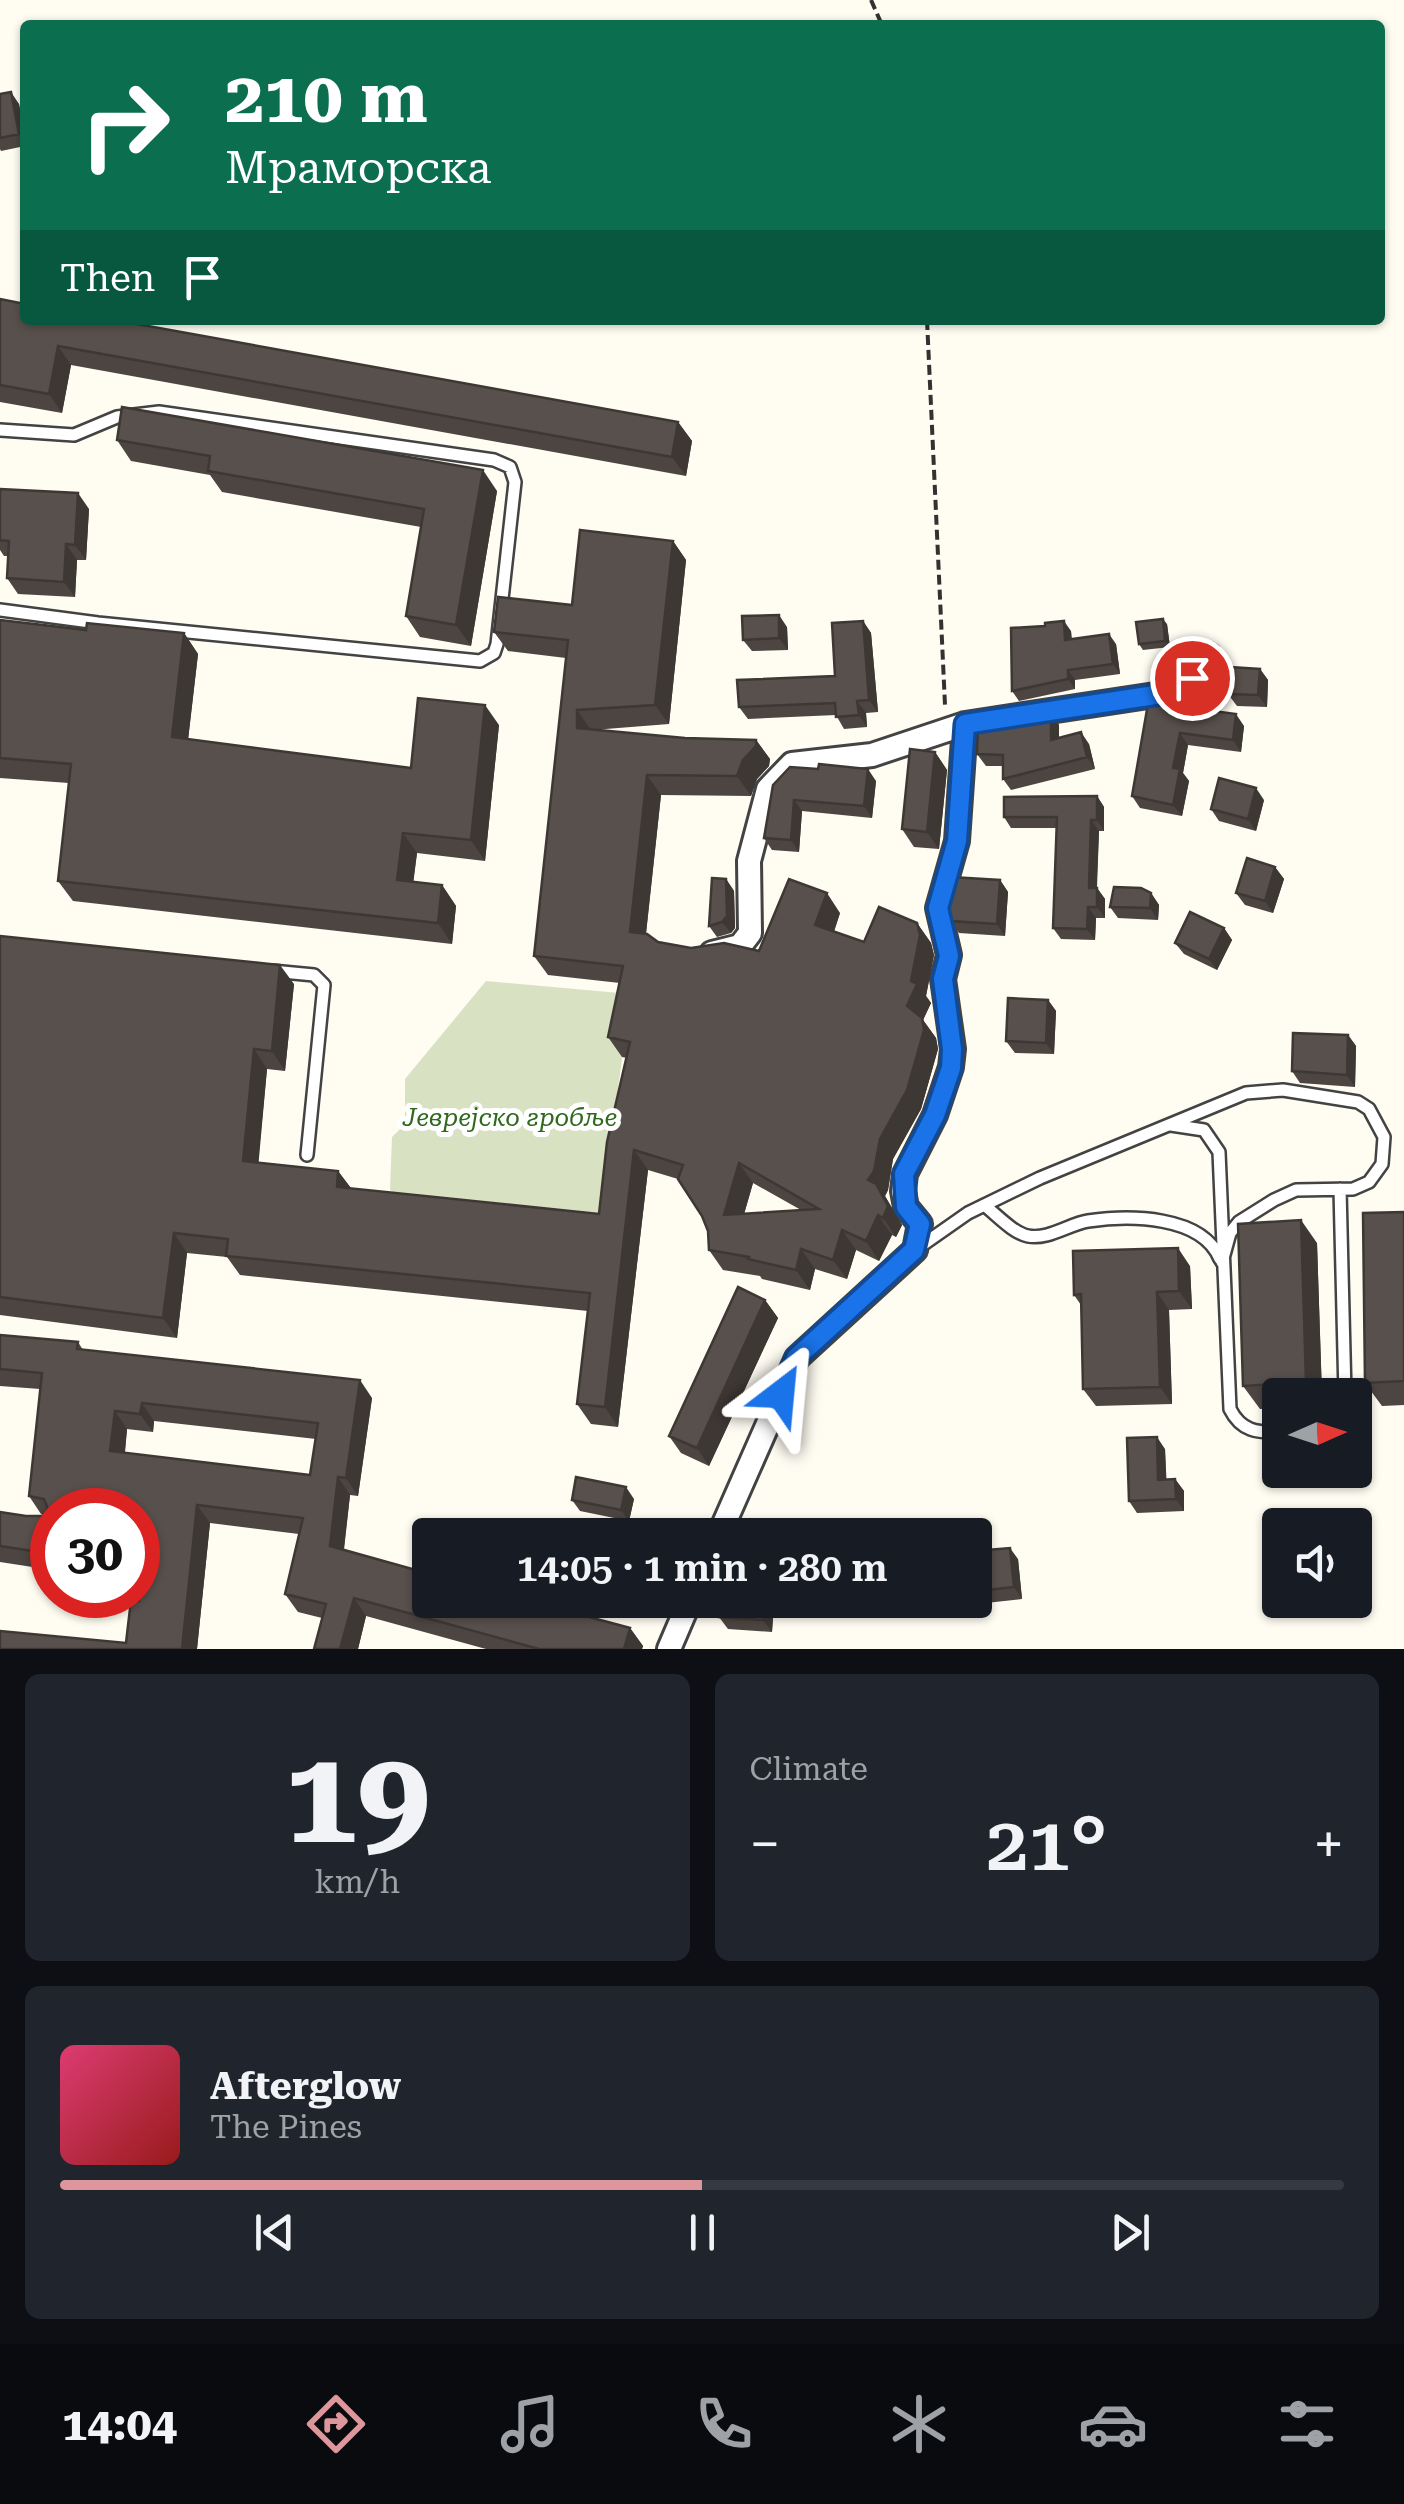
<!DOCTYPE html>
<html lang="en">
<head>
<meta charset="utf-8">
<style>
	:root { --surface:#171b24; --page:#20242c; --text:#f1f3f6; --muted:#9ea1a6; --line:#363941; --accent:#dc969c }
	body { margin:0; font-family:"Roboto Serif",serif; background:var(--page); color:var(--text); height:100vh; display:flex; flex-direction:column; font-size:38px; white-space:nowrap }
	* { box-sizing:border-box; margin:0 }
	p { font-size:32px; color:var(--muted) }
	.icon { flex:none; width:55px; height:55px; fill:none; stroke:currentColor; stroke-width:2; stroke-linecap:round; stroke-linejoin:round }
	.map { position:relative; height:1649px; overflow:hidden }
	.details { display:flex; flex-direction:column; gap:25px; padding:25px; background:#0d0f14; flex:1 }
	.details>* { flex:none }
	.top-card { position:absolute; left:20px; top:20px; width:1365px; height:305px; border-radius:10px; box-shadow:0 2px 8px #0004; background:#0b6e4f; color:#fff; overflow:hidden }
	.needle { width:65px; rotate:87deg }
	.fabs { position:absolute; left:1262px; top:1378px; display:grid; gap:20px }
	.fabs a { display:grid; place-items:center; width:110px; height:110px; border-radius:10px; background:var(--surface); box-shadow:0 2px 8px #0004; font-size:50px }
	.speed { position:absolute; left:30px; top:1488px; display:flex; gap:20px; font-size:50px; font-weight:700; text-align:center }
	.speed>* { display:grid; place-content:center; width:130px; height:130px; border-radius:50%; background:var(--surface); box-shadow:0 2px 8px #0004; line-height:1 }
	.speed .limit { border:15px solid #d22; background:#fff; color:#111 }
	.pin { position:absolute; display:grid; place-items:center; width:85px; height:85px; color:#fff; margin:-42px; border:5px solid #fff; border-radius:50%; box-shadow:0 2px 10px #0007 }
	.me { position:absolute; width:110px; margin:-55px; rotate:29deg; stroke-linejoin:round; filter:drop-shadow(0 0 8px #0008) }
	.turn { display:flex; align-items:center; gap:35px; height:210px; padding:0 40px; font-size:45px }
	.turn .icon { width:130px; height:130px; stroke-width:2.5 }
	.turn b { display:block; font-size:70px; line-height:85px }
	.then { display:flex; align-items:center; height:95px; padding:0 40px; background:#0003; gap:20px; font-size:38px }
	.big { font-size:75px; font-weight:600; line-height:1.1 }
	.details .widget { flex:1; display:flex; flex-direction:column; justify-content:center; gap:15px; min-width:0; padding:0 35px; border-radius:15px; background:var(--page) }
	.details .dial { align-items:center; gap:0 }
	.dial b { font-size:130px; line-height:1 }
	.song { display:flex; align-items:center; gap:30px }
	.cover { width:120px; height:120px; border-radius:15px; background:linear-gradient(135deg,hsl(340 70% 55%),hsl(0 70% 35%)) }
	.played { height:10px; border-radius:5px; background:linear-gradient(90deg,var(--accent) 50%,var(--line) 50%) }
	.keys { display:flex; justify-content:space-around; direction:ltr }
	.heat { display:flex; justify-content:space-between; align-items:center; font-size:55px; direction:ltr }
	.details .tiles { flex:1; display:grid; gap:25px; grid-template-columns:1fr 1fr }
	.widget:last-child { grid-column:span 2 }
	.trip { position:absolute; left:412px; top:1518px; width:580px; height:100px; border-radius:10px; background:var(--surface); box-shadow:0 2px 8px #0004; font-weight:600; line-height:100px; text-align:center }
	.tab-bar { display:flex; height:160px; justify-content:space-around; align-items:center; background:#090b0e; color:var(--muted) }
	.tab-bar .icon { width:70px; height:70px }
	.tab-bar .active { color:var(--accent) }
	.tab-bar b { font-size:45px; color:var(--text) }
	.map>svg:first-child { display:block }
	.cemetery { fill:#d8e2c2 }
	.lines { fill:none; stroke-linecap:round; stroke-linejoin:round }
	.service-casing { stroke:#434343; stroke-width:16 }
	.minor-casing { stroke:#434343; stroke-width:28 }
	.path { stroke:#323232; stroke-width:4; stroke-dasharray:10 5; stroke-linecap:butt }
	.service { stroke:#fff; stroke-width:11 }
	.minor { stroke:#fff; stroke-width:22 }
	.wall { fill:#4c4541; fill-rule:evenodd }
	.shaded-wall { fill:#3e3835 }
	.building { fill:#58504c; stroke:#3e3835; stroke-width:2.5; fill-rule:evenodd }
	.route-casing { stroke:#114b97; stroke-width:25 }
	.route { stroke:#1a73e8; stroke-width:18 }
	.labels { text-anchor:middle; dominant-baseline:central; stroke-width:10; stroke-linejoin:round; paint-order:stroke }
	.park-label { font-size:25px; font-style:italic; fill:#2f691e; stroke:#fff }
</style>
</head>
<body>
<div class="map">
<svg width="1404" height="1649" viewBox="0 0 1404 1649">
	<rect width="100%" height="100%" fill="#fffcf2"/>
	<!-- cemetery -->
	<path class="cemetery" d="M486,981L631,994L598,1232L406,1212L390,1189L392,1137L405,1124V1079Z"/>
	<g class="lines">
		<defs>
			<path id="service" d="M0,430L74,435L117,417L159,412L494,460L510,467L515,482L497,644L494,653L480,661L98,623L0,610
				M272,971L314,975L324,985L307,1155
				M1171,1125L1204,1130L1219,1152L1230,1409C1241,1431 1257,1433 1280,1432
				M1340,1189L1345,1395
				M984,1205C997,1215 1013,1233 1028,1236C1048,1240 1069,1224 1088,1221C1129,1215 1202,1215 1220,1259
				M918,1248L968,1213L1040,1178L1246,1093L1283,1090L1358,1102L1369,1109L1384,1137L1382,1164L1369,1182L1353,1189L1296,1190L1274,1200L1239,1222L1230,1233L1222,1262"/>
			<path id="minor" d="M712,953L740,946L750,933L749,861L768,789L792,764L872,755L965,724L1168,693L1192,678L1209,655
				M719,1535L797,1358L915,1250L920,1224L906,1207L903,1191L905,1174L935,1115L951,1067L953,1049L943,979L949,955L938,908L957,841L965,724
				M669,1649L690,1600"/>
		</defs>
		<!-- service casing -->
		<use href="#service" class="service-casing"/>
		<!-- minor casing -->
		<use href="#minor" class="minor-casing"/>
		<!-- path -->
		<path class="path" d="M871,0L882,25
			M927,320L945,705"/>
		<!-- service -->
		<use href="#service" class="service"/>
		<!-- minor -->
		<use href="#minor" class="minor"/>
	</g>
	<!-- wall -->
	<path class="wall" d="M0,94L19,104L25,136V146L1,151L0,149Z
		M0,299L678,422L692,441L686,476L71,365L62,413L0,402Z
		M117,440L497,491L471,646L420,637L406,616L421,527L222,492L210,475L131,461Z
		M0,489L89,509L86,560H77L75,597L18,594L7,578L8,556H4L0,550Z
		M673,541L686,560L669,724L593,730L685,738L756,740L770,759L769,766L757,779L751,796L661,795L646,934L658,942L691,948L759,951L840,913L834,932L864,942L917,923L931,943L934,955L926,996L931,1003L923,1020L936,1038L938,1049L921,1109L893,1159L888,1190L885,1196L902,1225L896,1237L892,1235L879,1261L856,1250L847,1279L815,1269L810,1290L762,1279L760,1276L723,1270L709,1250L708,1231L702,1216L678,1179L648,1170L618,1427L591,1424L577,1404L588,1311L240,1275L227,1257L187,1253L177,1338L0,1315V936L294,984L285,1071L267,1069L258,1162L338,1171L351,1188L599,1214L627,1058L622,1057L608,1037L620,983L548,975L534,956L566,658L508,651L494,632L572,605ZM753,1183L801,1210L744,1214Z
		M0,620L86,630L184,633L198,654L188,739L411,768L499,725L485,861L417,853L413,882L442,885L456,906L452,944L73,901L58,881L69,783L0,778Z
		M863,621L871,633L878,712L866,713L867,727L844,729L836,715L748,719L739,707L835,676Z
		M1167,624L1170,647L1143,650L1139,644Z
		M787,627L788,650L752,651L743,640Z
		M1071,631L1072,640L1116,644L1120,674L1075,680V689L1019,701L1012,691Z
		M1260,669L1268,680L1267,707L1237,706L1228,694Z
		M1186,698L1193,708L1244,726L1241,752L1188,745L1183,773L1189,781L1182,816L1140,808L1132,796Z
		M1051,713L1059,725V738L1089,744L1095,769L1011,790L1003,779V766H986L977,754Z
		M935,752L947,770L939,849L914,847L902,829Z
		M876,781L872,818L802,811L799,852L772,850L764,838L773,785Z
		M1097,796L1104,807V831H1099L1097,888L1105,899V918H1096L1095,940L1061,939L1053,928L1057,828H1011L1004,817Z
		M1264,800L1256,831L1219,821L1211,809Z
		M1275,867L1284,879L1273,913L1245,905L1236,893Z
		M726,879L734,891L735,928L731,933L717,937L709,926Z
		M1000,880L1008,892L1005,936L959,933L951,921Z
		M1151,893L1159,905L1158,920L1118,918L1110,907Z
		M1224,928L1232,940L1217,970L1184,954L1175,943Z
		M1048,1000L1056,1011L1054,1054L1015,1053L1006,1041Z
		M1348,1035L1356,1046L1355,1087L1300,1083L1292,1071Z
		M1404,1212V1405L1382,1406L1365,1383Z
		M1317,1243L1322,1395H1280V1408L1260,1409L1243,1386Z
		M1190,1266L1192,1309L1169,1310L1172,1404L1096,1406L1083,1389L1081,1305L1074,1295Z
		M765,1300L778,1318L709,1466L681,1453L669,1436Z
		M0,1335L78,1342L83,1350L372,1398L358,1496L350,1495L344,1550L630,1628L643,1646L642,1649H486L366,1616L358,1649H314L322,1618L298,1612L285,1594L299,1534L210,1523L197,1649H0L126,1643L139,1601L142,1573H138V1510H52V1570L0,1562V1512L26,1516H42L43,1514H41L29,1496L40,1389L0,1386ZM154,1421L316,1439L310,1475L125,1453L127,1429L153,1432Z
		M1165,1449L1166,1479H1175L1184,1491V1511L1137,1513L1129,1501Z
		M634,1499L629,1521L580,1511L572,1500Z
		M1018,1559L1022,1599L986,1603L978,1591Z
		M765,1600H773L774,1602L772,1632L728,1629L719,1617Z"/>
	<!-- shaded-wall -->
	<path class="shaded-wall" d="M11,92L19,104L25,143L19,134Z
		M58,346L71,365L62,413L49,394Z
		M678,422L692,441L686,476L672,457Z
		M483,470L497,491L471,646L456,625Z
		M78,493L89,509L86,560L75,545Z
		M673,541L686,560L669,724L655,705Z
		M66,544L77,560L75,597L64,582Z
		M779,615L787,627L788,650L779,638Z
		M1163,619L1167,624L1170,647L1165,641Z
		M863,621L871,633L878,712L869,700Z
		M1064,621L1071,631L1072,650L1065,640Z
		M184,633L198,654L186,758L172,737Z
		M1109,634L1116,644L1120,674L1113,664Z
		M1260,669L1268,680L1267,707L1258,695Z
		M1068,670L1075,680V689L1068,679Z
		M857,701L866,713L867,727L859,715Z
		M485,705L499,725L485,861L471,840Z
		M577,710L591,730L577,728Z
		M1051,713L1059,725V752L1051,740Z
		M1236,714L1244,726L1241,752L1233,740Z
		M1081,732L1089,744L1095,769L1087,757Z
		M1180,733L1188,745L1183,773L1189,781L1182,816L1173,805V768Z
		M756,740L770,759L769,766L757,779L751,796L737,776L743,760Z
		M935,752L947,770L939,849L927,832Z
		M868,769L876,781L872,818L864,806Z
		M647,775L661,795L644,951L630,932Z
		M1256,788L1264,800L1256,831L1248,819Z
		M1097,796L1104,807V831L1097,820Z
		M794,800L802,811L799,852L791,840Z
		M1091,820L1099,831L1096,899L1089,888Z
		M403,833L417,853L411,901L397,880Z
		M1275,867L1284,879L1273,913L1265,901Z
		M726,879L734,891L735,928L731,933L722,922Z
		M1000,880L1008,892L1005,936L997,924Z
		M442,885L456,906L452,944L438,923Z
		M1097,888L1105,899V918L1097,907Z
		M827,893L840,913L829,945L815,925Z
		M1151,893L1159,905L1158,920L1150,908Z
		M1088,907L1096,918L1095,940L1087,929Z
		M917,923L931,943L934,955L926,996L931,1003L923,1020L936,1038L938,1049L921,1109L893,1159L888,1190L885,1196L902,1225L896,1237L883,1218L868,1180L880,1139L907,1006L911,981Z
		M1224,928L1232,940L1217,970L1209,959Z
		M280,965L294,984L285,1071L272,1051Z
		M1048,1000L1056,1011L1054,1054L1046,1043Z
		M1348,1035L1356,1046L1355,1087L1347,1075Z
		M254,1049L267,1069L257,1180L243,1161Z
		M634,1150L648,1170L618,1427L605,1407Z
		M739,1163L753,1183L738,1235L724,1215Z
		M338,1171L352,1190L337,1187Z
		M878,1215L892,1235L879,1261L866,1241Z
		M1301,1220L1317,1243L1322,1395H1315L1306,1382Z
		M842,1230L856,1250L847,1279L833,1260Z
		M174,1233L187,1253L177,1338L163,1318Z
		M1178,1248L1190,1266L1192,1309L1179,1291Z
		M801,1249L815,1269L810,1290L796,1270Z
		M1157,1292L1169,1310L1172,1404L1160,1387Z
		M765,1300L778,1318L709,1466L697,1448Z
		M360,1380L372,1398L358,1496L346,1478Z
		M142,1403L154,1421L153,1432L140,1414Z
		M115,1411L127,1429L123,1469L110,1451Z
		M1157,1437L1165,1449L1167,1491L1158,1480Z
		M338,1477L350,1495L342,1564L330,1546Z
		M1175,1479L1184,1491V1511L1176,1499Z
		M626,1487L634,1499L629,1521L621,1510Z
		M197,1505L210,1523L197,1649H182Z
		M1010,1548L1018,1559L1022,1599L1014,1587Z
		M354,1598L366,1616L358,1649H340Z
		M765,1600H773L774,1602L772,1632L763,1620Z
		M630,1628L643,1646L642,1649H624Z"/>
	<!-- building -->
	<path class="building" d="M11,92L19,134L0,138V94Z
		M0,299L25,304V320H115L678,422L672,457L58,346L49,394L0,385Z
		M122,407L483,470L456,625L406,616L424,509L208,471L210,456L117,440Z
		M0,489L78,493L75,545L66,544L64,582L7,578L9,541L0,540Z
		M580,530L673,541L655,705L577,710V728L685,738L756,740V746L743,760L737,776L647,775L630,932L647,934L658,942L691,948L724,943L759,951L789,879L827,893L815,925L864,942L879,907L917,923L920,935L911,981L917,984L907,1006L922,1018L924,1030L907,1090L880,1139L874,1171L868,1180L876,1184L888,1206L883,1218L878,1215L866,1241L842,1230L833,1260L801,1249L796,1270L748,1259L749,1257L709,1250L708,1231L702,1216L678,1179L683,1165L634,1150L605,1407L577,1404L590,1293L226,1256L228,1239L174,1233L163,1318L0,1297V936L280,965L272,1051L254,1049L243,1161L338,1171L337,1187L599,1214L607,1142L630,1042L608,1037L623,966L534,956L568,640L494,632L498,597L572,605ZM739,1163L819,1209L724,1215Z
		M779,615V638L743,640L742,616Z
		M1163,619L1165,641L1139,644L1136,622Z
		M0,620L86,630L87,623L184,633L172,737L411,768L418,698L485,705L471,840L403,833L397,880L442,885L438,923L58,881L71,764L0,758Z
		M863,621L869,700L857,701L859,715L836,717L835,703L739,707L737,680L835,676L832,623Z
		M1064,621L1065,640L1109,634L1113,664L1068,670V679L1012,691L1011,628L1045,626V623Z
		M1230,667L1260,669L1258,695L1228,694Z
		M1165,695L1186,698L1184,707L1236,714L1233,740L1180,733L1173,768L1180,769L1173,805L1132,796L1149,698Z
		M1051,713V740L1081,732L1087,757L1003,779V755L977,754L978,724Z
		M910,749L935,752L927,832L902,829Z
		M819,764L868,769L864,806L794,800L791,840L764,838L773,785L790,767L818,769Z
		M1219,778L1256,788L1248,819L1211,809Z
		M1097,796V820H1091L1089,888H1097V907H1088L1087,929L1053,928L1057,817H1004V797Z
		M1247,858L1275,867L1265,901L1236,893Z
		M951,877L1000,880L997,924L951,921L946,902Z
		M712,878L726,879L727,916L722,922L709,926Z
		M1114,887L1141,888L1151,893L1150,908L1110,907Z
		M1190,912L1224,928L1209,959L1175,943Z
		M1008,998L1048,1000L1046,1043L1006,1041Z
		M1293,1033L1348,1035L1347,1075L1292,1071Z
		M1404,1212V1381L1365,1383L1363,1213Z
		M1301,1220L1306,1382L1243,1386L1238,1224Z
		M1178,1248L1179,1291L1157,1292L1160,1387L1083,1389L1081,1294L1074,1295L1073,1251Z
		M738,1287L765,1300L697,1448L669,1436Z
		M0,1335L78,1342L77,1349L360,1380L346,1478L338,1477L330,1546L430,1574V1600H526L630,1628L624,1649H539L354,1598L340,1649H314L326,1604L285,1594L303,1518L197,1505L182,1649H0V1631L126,1643L131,1600L139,1601L143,1557L138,1556V1510H52V1554L0,1546V1512L26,1516H42L48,1509L44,1499L29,1496L42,1373L0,1369ZM142,1403L318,1423L310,1475L110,1451L115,1411L140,1414Z
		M1157,1437L1158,1480L1175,1479L1176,1499L1129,1501L1127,1438Z
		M576,1477L626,1487L621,1510L572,1500Z
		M1010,1548L1014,1587L978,1591L975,1551Z
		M721,1600H765L763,1620L719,1617Z"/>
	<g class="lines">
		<defs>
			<path id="route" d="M781,1394L796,1358L914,1250L920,1224L906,1207L904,1174L935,1115L951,1068L952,1049L943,979L949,956L938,908L957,841L965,724L1168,693L1192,678"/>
		</defs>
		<!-- route casing -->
		<use href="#route" class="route-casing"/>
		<!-- route -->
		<use href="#route" class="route"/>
	</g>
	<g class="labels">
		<!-- park labels -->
		<g class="park-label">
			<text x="510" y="1117">Јеврејско гробље</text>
		</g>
	</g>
</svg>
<div class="fabs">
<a><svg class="needle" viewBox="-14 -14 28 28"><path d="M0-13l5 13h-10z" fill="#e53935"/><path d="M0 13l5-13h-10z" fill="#9ea1a6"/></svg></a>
<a><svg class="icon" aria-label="sound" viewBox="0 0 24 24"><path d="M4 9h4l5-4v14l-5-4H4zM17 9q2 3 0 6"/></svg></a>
</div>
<div class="speed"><div class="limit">30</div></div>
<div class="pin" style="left:1192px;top:678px;background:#d93025"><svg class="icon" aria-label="arrive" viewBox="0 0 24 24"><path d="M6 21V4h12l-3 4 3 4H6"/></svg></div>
<svg class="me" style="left:781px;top:1394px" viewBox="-20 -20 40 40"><path d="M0-17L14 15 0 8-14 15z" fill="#1a73e8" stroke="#fff" stroke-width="4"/></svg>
<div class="trip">14:05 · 1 min · 280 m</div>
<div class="top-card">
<div class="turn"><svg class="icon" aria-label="right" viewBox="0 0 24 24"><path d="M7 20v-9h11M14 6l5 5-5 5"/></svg><div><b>210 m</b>Мраморска</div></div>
<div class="then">Then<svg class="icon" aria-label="arrive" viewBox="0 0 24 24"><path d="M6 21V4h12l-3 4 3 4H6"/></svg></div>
</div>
</div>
<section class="details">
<div class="tiles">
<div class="widget dial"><b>19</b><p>km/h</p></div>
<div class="widget"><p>Climate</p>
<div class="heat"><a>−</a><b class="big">21°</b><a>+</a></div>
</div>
<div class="widget">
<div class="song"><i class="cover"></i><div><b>Afterglow</b><p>The Pines</p></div></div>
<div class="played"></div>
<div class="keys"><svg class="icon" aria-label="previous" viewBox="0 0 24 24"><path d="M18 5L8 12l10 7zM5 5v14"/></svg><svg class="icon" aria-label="pause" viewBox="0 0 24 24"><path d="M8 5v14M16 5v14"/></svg><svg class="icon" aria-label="next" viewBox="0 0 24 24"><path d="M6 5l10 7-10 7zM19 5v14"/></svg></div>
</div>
</div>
</section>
<nav class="tab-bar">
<b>14:04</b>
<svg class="icon active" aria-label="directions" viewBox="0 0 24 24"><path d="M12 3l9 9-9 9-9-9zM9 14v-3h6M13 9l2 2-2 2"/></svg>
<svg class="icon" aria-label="music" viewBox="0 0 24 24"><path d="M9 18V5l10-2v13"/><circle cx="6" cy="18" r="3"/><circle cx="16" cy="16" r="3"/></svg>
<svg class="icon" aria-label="phone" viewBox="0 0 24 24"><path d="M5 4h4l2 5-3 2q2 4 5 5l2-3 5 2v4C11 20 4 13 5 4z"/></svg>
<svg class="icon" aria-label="climate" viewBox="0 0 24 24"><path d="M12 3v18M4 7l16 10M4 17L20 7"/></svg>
<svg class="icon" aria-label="car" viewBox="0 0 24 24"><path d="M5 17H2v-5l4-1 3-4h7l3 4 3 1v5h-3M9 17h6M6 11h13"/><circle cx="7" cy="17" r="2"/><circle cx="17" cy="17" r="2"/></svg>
<svg class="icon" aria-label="filters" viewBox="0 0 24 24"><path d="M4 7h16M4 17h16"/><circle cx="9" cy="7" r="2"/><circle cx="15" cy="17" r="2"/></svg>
</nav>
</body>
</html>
